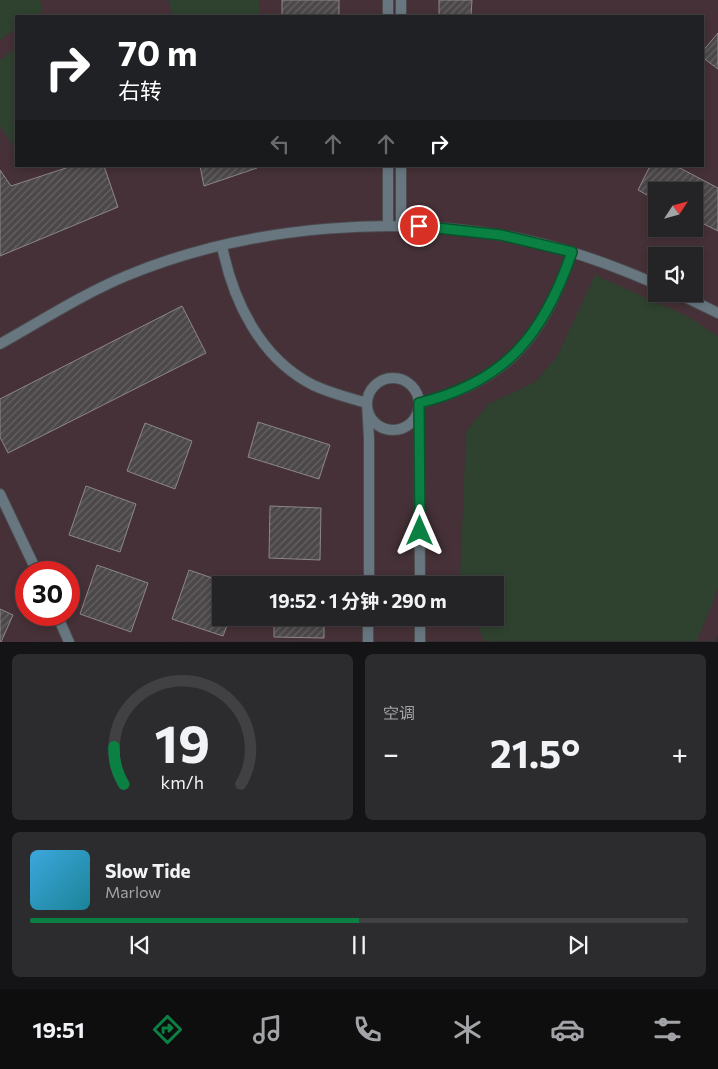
<!DOCTYPE html>
<html lang="zh">
<head>
<meta charset="utf-8">
<style>
	:root { --surface:#242326; --page:#2c2b2e; --text:#f1f3f6; --muted:#a3a4a7; --line:#414043; --accent:#0b8043 }
	body { margin:0; font-family:Commissioner,"Noto Sans SC",sans-serif; background:var(--page); color:var(--text); height:100vh; display:flex; flex-direction:column; font-size:19px; white-space:nowrap }
	* { box-sizing:border-box; margin:0 }
	p { font-size:16px; color:var(--muted) }
	.icon { flex:none; width:28px; height:28px; fill:none; stroke:currentColor; stroke-width:2; stroke-linecap:round; stroke-linejoin:round }
	.map { position:relative; height:642px; overflow:hidden }
	.sheet { display:flex; flex-direction:column; gap:12px; padding:12px; background:#141315; flex:1 }
	.sheet>* { flex:none }
	.top-card { position:absolute; left:15px; top:15px; width:689px; height:152px; border-radius:0px; box-shadow:0 2px 8px #0003,0 0 0 1px var(--line); background:#202124; color:#fff; overflow:hidden }
	.needle { width:32px; rotate:54deg }
	.tools { position:absolute; left:648px; top:182px; display:grid; gap:10px }
	.tools a { display:grid; place-items:center; width:55px; height:55px; border-radius:0px; background:var(--surface); box-shadow:0 2px 8px #0003,0 0 0 1px var(--line); font-size:25px }
	.speed { position:absolute; left:15px; top:561px; display:flex; gap:10px; font-size:25px; font-weight:700; text-align:center }
	.speed>* { display:grid; place-content:center; width:65px; height:65px; border-radius:50%; background:var(--surface); box-shadow:0 2px 8px #0003,0 0 0 1px var(--line); line-height:1 }
	.speed .limit { border:8px solid #d22; background:#fff; color:#111 }
	.pin { position:absolute; display:grid; place-items:center; width:42px; height:42px; color:#fff; margin:-21px; border:2px solid #fff; border-radius:50%; box-shadow:0 1px 5px #0007 }
	.me { position:absolute; width:55px; margin:-28px; rotate:0deg; stroke-linejoin:round; filter:drop-shadow(0 0 4px #0008) }
	.turn { display:flex; align-items:center; gap:18px; height:105px; padding:0 20px; font-size:22px }
	.turn .icon { width:65px; height:65px; stroke-width:2.5 }
	.turn b { display:block; font-size:35px; line-height:42px }
	.lanes { display:flex; align-items:center; height:48px; padding:0 20px; background:#0003; justify-content:center; gap:25px; direction:ltr }
	.lanes .off { opacity:.35 }
	.big { font-size:38px; font-weight:700; line-height:1.1 }
	.sheet .widget { flex:1; display:flex; flex-direction:column; justify-content:center; gap:8px; min-width:0; padding:0 18px; border-radius:8px; background:var(--page) }
	.sheet .dial { align-items:center; gap:0 }
	.dial svg { height:130px; overflow:visible; fill:none; stroke:var(--line); stroke-width:7; stroke-linecap:round; text-anchor:middle }
	.dial text { fill:var(--text); stroke:none }
	.song { display:flex; align-items:center; gap:15px }
	.cover { width:60px; height:60px; border-radius:8px; background:linear-gradient(135deg,hsl(200 70% 55%),hsl(190 70% 35%)) }
	.played { height:5px; border-radius:2px; background:linear-gradient(90deg,var(--accent) 50%,var(--line) 50%) }
	.keys { display:flex; justify-content:space-around; direction:ltr }
	.heat { display:flex; justify-content:space-between; align-items:center; font-size:28px; direction:ltr }
	.sheet .tiles { flex:1; display:grid; gap:12px; grid-template-columns:1fr 1fr }
	.widget:last-child { grid-column:span 2 }
	.trip { position:absolute; left:212px; top:576px; width:292px; height:50px; border-radius:0px; background:var(--surface); box-shadow:0 2px 8px #0003,0 0 0 1px var(--line); font-weight:700; line-height:50px; text-align:center }
	.tabs { display:flex; height:80px; justify-content:space-around; align-items:center; background:#0e0e0f; color:var(--muted) }
	.tabs .icon { width:35px; height:35px }
	.tabs .selected { color:var(--accent) }
	.tabs b { font-size:22px; color:var(--text) }
	.map>svg:first-child { display:block }
	.commercial { fill:#453137; fill-rule:evenodd }
	.grass { fill:#2f412f }
	.building { fill:url(#building-hatch); stroke:#8c878a }
	.lines { fill:none; stroke-linecap:round; stroke-linejoin:round }
	.minor-casing { stroke:#4b4a4e; stroke-width:12 }
	.minor { stroke:#68777f; stroke-width:10 }
	.route-casing { stroke:#07532c; stroke-width:12 }
	.route { stroke:#0b8043; stroke-width:9 }
</style>
</head>
<body>
<div class="map">
<svg width="718" height="642" viewBox="0 0 718 642">
	<defs>
		<pattern id="building-hatch" width="6" height="6" patternUnits="userSpaceOnUse" patternTransform="scale(1.25)"><rect width="6" height="6" fill="#4c484a"/><path d="M-1 1l2-2M0 6l6-6M5 7l2-2" fill="none" stroke="#666365"/></pattern>
	</defs>
	<rect width="100%" height="100%" fill="#302f33"/>
	<!-- commercial -->
	<path class="commercial" d="M0,0H718V635L716,641L0,642ZM16,16H702V166H16ZM656,191H694V229H656ZM656,256H694V294H656ZM26,572H69V615H26ZM221,585H496V618H221Z"/>
	<!-- grass -->
	<path class="grass" d="M0,0H40L43,11L35,16H16V29L0,40Z
		M168,0H259L260,16H173Z
		M16,48V150L0,126V60Z
		M595,275L687,316L718,336V589L697,641H484L474,618H496V585H461L460,581L466,432L488,404L535,382L557,357Z"/>
	<!-- building -->
	<path class="building" d="M282,0H339V16H282Z
		M439,0H472L471,16H439Z
		M718,33V69L702,57V52Z
		M72,166H104L118,207L0,256V170L11,186Z
		M200,166H256L257,168L204,186Z
		M650,166H676L718,188V231L694,219V191H656V200L638,190Z
		M182,306L206,353L8,453L0,437V399Z
		M258,422L330,445L319,479L248,457Z
		M145,423L192,441L175,489L127,471Z
		M86,486L136,504L120,552L69,535Z
		M270,506L321,508L320,560L269,558Z
		M97,565L148,583L131,632L80,614Z
		M189,570L221,581V618H230L223,636L172,619Z
		M0,609L13,615L1,642H0Z
		M274,618H324V638L274,637Z"/>
	<g class="lines">
		<defs>
			<path id="minor" d="M388,0V16
				M401,16V0
				M388,166V226
				M401,226V166
				M222,246C233,301 260,358 313,385C330,393 349,398 367,403L369,439V585
				M679,294L718,313
				M0,344C41,321 83,294 126,276C248,225 406,212 535,242C577,252 617,267 656,284
				M367 404a26 26 0 1 1 52 0a26 26 0 1 1-52 0Z
				M0,494L37,572
				M420,585L419,403C508,382 543,336 572,252
				M57,615L69,642
				M368,642V618
				M420,642V618"/>
		</defs>
		<!-- minor casing -->
		<use href="#minor" class="minor-casing"/>
		<!-- minor -->
		<use href="#minor" class="minor"/>
	</g>
	<g class="lines">
		<defs>
			<path id="route" d="M419,226L501,235L572,252C544,334 506,382 419,403L420,531"/>
		</defs>
		<!-- route casing -->
		<use href="#route" class="route-casing"/>
		<!-- route -->
		<use href="#route" class="route"/>
	</g>
</svg>
<div class="tools">
<a><svg class="needle" viewBox="-14 -14 28 28"><path d="M0-13l5 13h-10z" fill="#e53935"/><path d="M0 13l5-13h-10z" fill="#a3a4a7"/></svg></a>
<a><svg class="icon" aria-label="sound" viewBox="0 0 24 24"><path d="M4 9h4l5-4v14l-5-4H4zM17 9q2 3 0 6"/></svg></a>
</div>
<div class="speed"><div class="limit">30</div></div>
<div class="pin" style="left:419px;top:226px;background:#d93025"><svg class="icon" aria-label="arrive" viewBox="0 0 24 24"><path d="M6 21V4h12l-3 4 3 4H6"/></svg></div>
<svg class="me" style="left:420px;top:531px" viewBox="-20 -20 40 40"><path d="M0-17L14 15 0 8-14 15z" fill="#0b8043" stroke="#fff" stroke-width="4"/></svg>
<div class="trip">19:52 · 1 分钟 · 290 m</div>
<div class="top-card">
<div class="turn"><svg class="icon" aria-label="right" viewBox="0 0 24 24"><path d="M7 20v-9h11M14 6l5 5-5 5"/></svg><div><b>70 m</b>右转</div></div>
<div class="lanes"><svg class="icon off" aria-label="left" viewBox="0 0 24 24"><path d="M17 20v-9H6M10 6l-5 5 5 5"/></svg><svg class="icon off" aria-label="ahead" viewBox="0 0 24 24"><path d="M12 20V5M6 11l6-6 6 6"/></svg><svg class="icon off" aria-label="ahead" viewBox="0 0 24 24"><path d="M12 20V5M6 11l6-6 6 6"/></svg><svg class="icon" aria-label="right" viewBox="0 0 24 24"><path d="M7 20v-9h11M14 6l5 5-5 5"/></svg></div>
</div>
</div>
<section class="sheet">
<div class="tiles">
<div class="widget dial"><svg viewBox="0 0 100 80">
<path d="M14 69A42 42 0 1 1 86 69"/>
<path d="M14 69A42 42 0 0 1 8 46" stroke="#0b8043"/>
<text x="50" y="56" font-size="32" font-weight="700">19</text>
<text x="50" y="72" font-size="11">km/h</text>
</svg></div>
<div class="widget"><p>空调</p>
<div class="heat"><a>−</a><b class="big">21.5°</b><a>+</a></div>
</div>
<div class="widget">
<div class="song"><i class="cover"></i><div><b>Slow Tide</b><p>Marlow</p></div></div>
<div class="played"></div>
<div class="keys"><svg class="icon" aria-label="previous" viewBox="0 0 24 24"><path d="M18 5L8 12l10 7zM5 5v14"/></svg><svg class="icon" aria-label="pause" viewBox="0 0 24 24"><path d="M8 5v14M16 5v14"/></svg><svg class="icon" aria-label="next" viewBox="0 0 24 24"><path d="M6 5l10 7-10 7zM19 5v14"/></svg></div>
</div>
</div>
</section>
<nav class="tabs">
<b>19:51</b>
<svg class="icon selected" aria-label="directions" viewBox="0 0 24 24"><path d="M12 3l9 9-9 9-9-9zM9 14v-3h6M13 9l2 2-2 2"/></svg>
<svg class="icon" aria-label="music" viewBox="0 0 24 24"><path d="M9 18V5l10-2v13"/><circle cx="6" cy="18" r="3"/><circle cx="16" cy="16" r="3"/></svg>
<svg class="icon" aria-label="phone" viewBox="0 0 24 24"><path d="M5 4h4l2 5-3 2q2 4 5 5l2-3 5 2v4C11 20 4 13 5 4z"/></svg>
<svg class="icon" aria-label="climate" viewBox="0 0 24 24"><path d="M12 3v18M4 7l16 10M4 17L20 7"/></svg>
<svg class="icon" aria-label="car" viewBox="0 0 24 24"><path d="M5 17H2v-5l4-1 3-4h7l3 4 3 1v5h-3M9 17h6M6 11h13"/><circle cx="7" cy="17" r="2"/><circle cx="17" cy="17" r="2"/></svg>
<svg class="icon" aria-label="filters" viewBox="0 0 24 24"><path d="M4 7h16M4 17h16"/><circle cx="9" cy="7" r="2"/><circle cx="15" cy="17" r="2"/></svg>
</nav>
</body>
</html>
